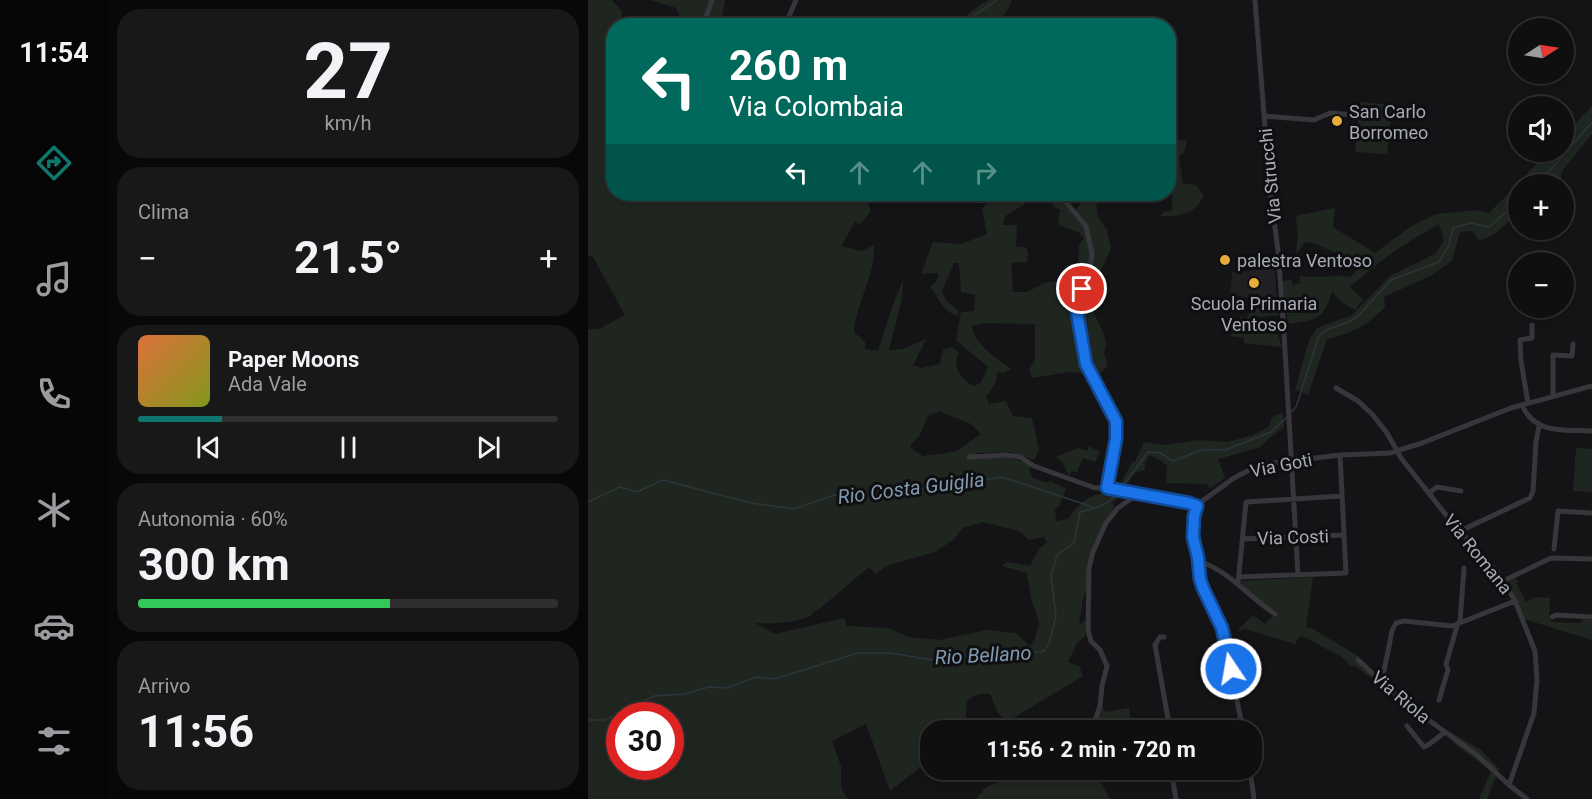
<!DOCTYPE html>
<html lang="it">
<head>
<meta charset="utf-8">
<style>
	:root { --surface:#0f0f10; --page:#181819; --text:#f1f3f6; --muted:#9b9c9f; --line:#2f2f30; --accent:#0f766e }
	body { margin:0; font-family:Roboto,sans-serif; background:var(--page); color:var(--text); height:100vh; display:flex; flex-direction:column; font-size:22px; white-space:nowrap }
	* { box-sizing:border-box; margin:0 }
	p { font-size:20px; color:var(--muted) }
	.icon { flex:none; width:33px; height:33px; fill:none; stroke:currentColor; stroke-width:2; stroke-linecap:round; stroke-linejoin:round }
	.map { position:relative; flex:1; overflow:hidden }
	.details { display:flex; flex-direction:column; gap:9px; padding:9px; background:#080809; width:480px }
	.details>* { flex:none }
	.guide { position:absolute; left:18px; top:18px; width:570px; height:183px; border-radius:24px; box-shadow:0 3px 9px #0003,0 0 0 2px var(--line); background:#00695c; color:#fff; overflow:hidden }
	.needle { width:39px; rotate:78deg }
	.buttons { position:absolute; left:920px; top:18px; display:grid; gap:12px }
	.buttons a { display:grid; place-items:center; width:66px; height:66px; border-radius:50%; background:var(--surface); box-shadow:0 3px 9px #0003,0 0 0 2px var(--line); font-size:30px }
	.speed { position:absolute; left:18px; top:702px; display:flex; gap:12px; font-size:30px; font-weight:700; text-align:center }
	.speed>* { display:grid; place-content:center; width:78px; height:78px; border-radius:50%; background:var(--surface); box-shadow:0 3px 9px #0003,0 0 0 2px var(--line); line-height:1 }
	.speed .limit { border:9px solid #d22; background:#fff; color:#111 }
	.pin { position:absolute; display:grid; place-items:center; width:51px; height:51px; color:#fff; margin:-26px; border:3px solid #fff; border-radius:50%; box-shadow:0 2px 6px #0007 }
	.me { position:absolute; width:66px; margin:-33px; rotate:348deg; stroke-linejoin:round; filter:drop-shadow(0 0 4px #0008) }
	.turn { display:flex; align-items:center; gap:21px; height:126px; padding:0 24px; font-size:27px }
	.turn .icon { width:78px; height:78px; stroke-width:2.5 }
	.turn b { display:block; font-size:42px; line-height:51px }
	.lanes { display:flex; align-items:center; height:57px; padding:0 24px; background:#0003; justify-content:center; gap:30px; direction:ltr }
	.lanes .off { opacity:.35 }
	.big { font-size:45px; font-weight:700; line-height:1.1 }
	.details .tile { flex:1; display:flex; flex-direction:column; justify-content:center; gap:9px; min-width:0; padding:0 21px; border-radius:24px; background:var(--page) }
	.details .dial { align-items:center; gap:0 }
	.dial b { font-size:78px; line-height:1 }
	.song { display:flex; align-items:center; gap:18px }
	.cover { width:72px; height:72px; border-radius:9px; background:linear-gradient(135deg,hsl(20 70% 55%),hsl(70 70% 35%)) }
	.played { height:6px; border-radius:3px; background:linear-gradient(90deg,var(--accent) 20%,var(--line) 20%) }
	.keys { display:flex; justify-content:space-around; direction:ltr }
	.heat { display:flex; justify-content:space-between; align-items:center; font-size:33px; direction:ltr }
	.charge { height:9px; border-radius:4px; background:linear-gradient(90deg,#34c759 60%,var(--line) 0) }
	.trip { position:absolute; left:332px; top:720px; width:342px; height:60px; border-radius:24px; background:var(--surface); box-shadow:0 3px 9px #0003,0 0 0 2px var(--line); font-weight:700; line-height:60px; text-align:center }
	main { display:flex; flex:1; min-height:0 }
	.menu { display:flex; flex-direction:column; width:108px; justify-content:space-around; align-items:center; background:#060606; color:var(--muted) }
	.menu .icon { width:42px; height:42px }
	.menu .current { color:var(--accent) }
	.menu b { font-size:27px; color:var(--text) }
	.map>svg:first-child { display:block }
	.built { fill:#202023 }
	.green { fill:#1f2620; fill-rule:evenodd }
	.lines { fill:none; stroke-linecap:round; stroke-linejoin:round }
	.stream { stroke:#2d353b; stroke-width:1.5 }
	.minor { stroke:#36363b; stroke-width:5 }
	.route-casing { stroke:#114b97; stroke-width:15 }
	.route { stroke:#1a73e8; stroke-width:10 }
	.poi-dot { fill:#e7ad3b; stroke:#0f0f11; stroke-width:2 }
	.labels { text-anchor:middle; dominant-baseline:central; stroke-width:6; stroke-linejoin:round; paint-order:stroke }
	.poi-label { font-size:18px; fill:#a7abb5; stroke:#0f0f11; text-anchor:start }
	.street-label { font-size:18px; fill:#a7abb5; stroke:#0f0f11 }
	.water-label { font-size:20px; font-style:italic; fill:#8099af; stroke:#0f0f11 }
</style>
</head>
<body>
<main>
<nav class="menu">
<b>11:54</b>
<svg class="icon current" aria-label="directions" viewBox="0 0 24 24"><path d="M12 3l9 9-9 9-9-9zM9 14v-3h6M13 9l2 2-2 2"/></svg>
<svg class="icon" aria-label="music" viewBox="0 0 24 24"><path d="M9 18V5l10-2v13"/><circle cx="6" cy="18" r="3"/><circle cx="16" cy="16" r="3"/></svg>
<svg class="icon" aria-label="phone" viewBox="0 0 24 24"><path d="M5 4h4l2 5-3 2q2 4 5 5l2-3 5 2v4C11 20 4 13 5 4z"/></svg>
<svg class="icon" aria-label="climate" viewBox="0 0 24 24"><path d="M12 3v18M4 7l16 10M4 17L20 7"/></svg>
<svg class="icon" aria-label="car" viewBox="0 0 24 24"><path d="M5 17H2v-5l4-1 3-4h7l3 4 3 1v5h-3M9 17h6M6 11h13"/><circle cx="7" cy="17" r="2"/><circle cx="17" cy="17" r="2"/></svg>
<svg class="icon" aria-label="filters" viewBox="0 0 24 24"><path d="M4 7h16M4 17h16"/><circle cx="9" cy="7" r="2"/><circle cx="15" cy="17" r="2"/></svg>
</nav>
<section class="details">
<div class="tile dial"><b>27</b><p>km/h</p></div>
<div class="tile"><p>Clima</p>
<div class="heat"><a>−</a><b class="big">21.5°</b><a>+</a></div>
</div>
<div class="tile">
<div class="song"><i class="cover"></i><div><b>Paper Moons</b><p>Ada Vale</p></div></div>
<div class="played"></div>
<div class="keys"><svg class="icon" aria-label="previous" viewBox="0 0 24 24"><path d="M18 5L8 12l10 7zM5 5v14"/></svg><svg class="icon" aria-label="pause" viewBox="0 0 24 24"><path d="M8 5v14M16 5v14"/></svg><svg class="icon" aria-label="next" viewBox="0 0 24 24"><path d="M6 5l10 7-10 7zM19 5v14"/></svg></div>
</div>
<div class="tile"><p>Autonomia · 60%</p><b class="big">300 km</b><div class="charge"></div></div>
<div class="tile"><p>Arrivo</p><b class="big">11:56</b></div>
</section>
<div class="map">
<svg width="1004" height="799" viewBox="0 0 1004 799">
	<rect width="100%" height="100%" fill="#141416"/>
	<!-- built -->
	<path class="built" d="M686,262L689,298L670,300L669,297L659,298L642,294L644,272L663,271L664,266Z"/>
	<!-- green -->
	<path class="green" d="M0,0H24L34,11L33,25L26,26L25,69L22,73L26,78V194H276L283,211L272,225L267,222L253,246L274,251L286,245C288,275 268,302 266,332L277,342V349L290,351L304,307L315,280L314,299L301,350L316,349L339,338L325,365L333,368L352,364L355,350L364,347L371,353C363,367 373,379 385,386L393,383L400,367L368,340L373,312L386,311L387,295L373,292L371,263H366L354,291L358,300L371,311L370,316C355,312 351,298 342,287L348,282L351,273L333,274L345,242L373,244L399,234L394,208L411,194H433L437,204L417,216L415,225H429L428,247H437L440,252L439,262L423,263L425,292H439L456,283L468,281L490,265L491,245L496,239L492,233L470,225L472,210L464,206L470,197L495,225L496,220L488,210L500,194H508L509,215L519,230L523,249L504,288L506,297L504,309L516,335L518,344L516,353L520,366L513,372L507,374L482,372L444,378L441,370L447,360V324L396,323L384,326C386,345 408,357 423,369L416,373L409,372L408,382L398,397L401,404L418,401L425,416L444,418L451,450L446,460L422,452L388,453L389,459C411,457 423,455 444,466L441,469L445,478L459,483L462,481L478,489L471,506L467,509L468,521L480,519C493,499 509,489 534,494L524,503L527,507L517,521L503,551L500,586L495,599L491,625L498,620L497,636L489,643L480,662L491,666L495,676L420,721L410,713L402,694C393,693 386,695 379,701L377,730H342V760L302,791L278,724L244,741L253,766V788L260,799H0V329H11L37,315L5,257L0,256ZM351,411L383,424L393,434L369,451L354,454L335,456L323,448V444L331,437L340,416ZM395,522L431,531L441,540L456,537L459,542L451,549L442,566L419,562L414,566L439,573L444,602L449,615L451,624L447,638L442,646L428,633L399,630L351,640L321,637L300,628L259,626L256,618L187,634L167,623C186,624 205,623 223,616L224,613L231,609L281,567L288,574L298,566L347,552L365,540L375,528ZM32,716H82V766H32Z
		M63,0H137L133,24L136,25H83L92,17L88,8Z
		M401,0H424L418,13L405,25H367L393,4Z
		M772,102L804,105L799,154L767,152Z
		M1004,106V134L974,171L972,184H936L940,172L960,152H975V136Z
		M581,139L599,141L596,152L591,157L595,183L608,185L616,195C607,215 591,217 572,216L576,212L584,211V186H581Z
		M930,189V211C919,223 907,238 891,240L884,231L872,232L864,261L844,275L796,297L797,307C779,326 764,333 739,339L720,395L707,390L721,340L729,328L764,315L802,276L847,254L856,241L854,231L850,225C818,241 789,263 762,287L775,300L767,310L752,301L744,292C736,320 727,320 700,324L694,282L703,279L705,285L712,283V276C731,279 744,274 762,277L774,265L726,243L717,242L708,254L710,234L708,217L707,216L747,208L745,227L787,253L822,227L848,214L889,210L901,213L918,196Z
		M690,303L691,315L663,318L664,330H670L671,334L684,333L690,335L694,347L656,343V338L643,336L653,316L657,319L667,306Z
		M695,412L696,427L678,441L673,447L630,459L637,478L621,489L620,484L578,483L579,466L572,460L562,455L557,463V470L548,472L536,488L531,487L544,462H547L556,442L578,445L610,440L640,442L665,435L681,427L684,417Z
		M501,446L512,452L507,462L495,458L489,472L483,471L481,476L474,462L468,457L490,448L499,451Z
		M988,448L1004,449V492L985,491Z
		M725,577L718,627L725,629L770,656L790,676L786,680L767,666H762L754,657L714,636L711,637L707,644L657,629L649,631L665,615L677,624L686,614L653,585L654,581Z
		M926,578L931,581L928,583L938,602L948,597L962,598L961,618L963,622L993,623L994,620H1004V640L936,619L920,584L921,581Z
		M511,698L517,712L541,708L543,722L552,721L554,730H503C504,719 510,710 511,698Z
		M862,732L893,750L911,769L899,799H891L903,771L868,745L863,740Z
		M432,770H511L510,777L522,799H388L398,787L414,781Z"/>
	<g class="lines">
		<!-- stream -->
		<path class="stream" d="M371,26L409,0
			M950,184L1004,122
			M702,413L708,407L731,336L739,330L760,322L769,317L803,280L851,262L861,245L865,228L883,223L901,227L930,202
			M534,487L560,452L572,453L585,461L614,450H637L683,432L699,417
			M0,502L32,487L49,492L75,480L163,503L206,509L250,494L266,492L291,495L414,477L508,508
			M0,720H17L66,696L96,694L121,687L139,688L168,677L186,679L270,653H302L345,660L403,653L453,652L457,650L461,643L468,616L463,576L466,566L469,555L486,543L492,512C509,508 521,505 531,491"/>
		<!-- minor -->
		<path class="minor" d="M667,0L682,191L690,250L696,333L710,575
			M115,26L124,0
			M197,26L208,0
			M676,116L726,120L742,113L767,115
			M471,194L498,226L504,254L501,277L487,301L499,364L521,404L528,421V439L519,488
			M748,388L770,401L784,414L799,433L813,458L862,520L911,574L927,601L947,651L949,680L946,713L921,785L939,799
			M965,396V355L984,356L985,344
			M940,403L933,361L932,340L944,338V325
			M934,405C947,435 976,429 1004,431
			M381,457L419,455L432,457L446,466L507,488H525L555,495
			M841,493L849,487L873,491
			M564,496L609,506
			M872,531L942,498L945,491L948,442L951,426
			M654,539L756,535
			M966,549L970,511L1004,513
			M611,561C641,571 661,597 687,614
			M651,577L758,573L752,455
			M915,581L963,558L1004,559
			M650,583L658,502L754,496
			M964,617L968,615L1004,617
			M872,622L876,568
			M576,637H572L567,645L582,730
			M770,660L817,703L889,755L921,785
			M794,681L804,631L808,623L816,621L864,626L927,601
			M851,700L860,670L858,664L870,623
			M507,720L512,706L514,686L519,666L512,650L503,641L500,630L501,568L505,552L518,523L530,508L544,498L565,497
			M819,726L836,747L840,745L856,733
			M655,730L634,628L615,588L612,579L611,561L605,537L607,511L613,502L646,478L665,468L679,464L752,455L802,453L834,443L923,408L1004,386
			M583,770L588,799
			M662,770L666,799"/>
	</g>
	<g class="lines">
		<defs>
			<path id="route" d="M494,289L487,301L498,364L528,421V439L519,488L601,503L609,506L606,516L605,537L610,558L612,579L615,588L634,628L643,669"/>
		</defs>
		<!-- route casing -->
		<use href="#route" class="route-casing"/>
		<!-- route -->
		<use href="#route" class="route"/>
	</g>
	<!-- markers -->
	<g class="poi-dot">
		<circle cx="749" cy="121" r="6"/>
		<circle cx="637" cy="260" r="6"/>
		<circle cx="666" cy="283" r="6"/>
	</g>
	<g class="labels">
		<!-- poi labels -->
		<g class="poi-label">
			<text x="761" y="111">San Carlo<tspan x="761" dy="21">Borromeo</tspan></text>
			<text x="649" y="260">palestra Ventoso</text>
			<text x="666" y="303" text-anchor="middle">Scuola Primaria<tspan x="666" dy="21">Ventoso</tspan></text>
		</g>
		<!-- street labels -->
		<g class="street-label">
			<text transform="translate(682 176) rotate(-96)">Via Strucchi</text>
			<text transform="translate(693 465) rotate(-11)">Via Goti</text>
			<text transform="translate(705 537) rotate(-2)">Via Costi</text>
			<text transform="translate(890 554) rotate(51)">Via Romana</text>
			<text transform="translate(813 697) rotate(40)">Via Riola</text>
		</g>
		<!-- water labels -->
		<g class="water-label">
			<text transform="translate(323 488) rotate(-7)">Rio Costa Guiglia</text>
			<text transform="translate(395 655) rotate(-3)">Rio Bellano</text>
		</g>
	</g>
</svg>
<div class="buttons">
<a><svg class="needle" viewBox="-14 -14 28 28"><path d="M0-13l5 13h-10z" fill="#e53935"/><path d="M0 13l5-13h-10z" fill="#9b9c9f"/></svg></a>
<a><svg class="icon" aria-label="sound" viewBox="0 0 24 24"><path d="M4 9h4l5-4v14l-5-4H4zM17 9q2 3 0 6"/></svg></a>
<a>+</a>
<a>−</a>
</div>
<div class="speed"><div class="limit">30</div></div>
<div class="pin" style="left:494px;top:289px;background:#d93025"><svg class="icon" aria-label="arrive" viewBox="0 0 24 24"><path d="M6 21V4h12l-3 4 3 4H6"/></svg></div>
<svg class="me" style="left:643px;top:669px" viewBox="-20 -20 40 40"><circle r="17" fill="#1a73e8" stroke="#fff" stroke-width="3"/><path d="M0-11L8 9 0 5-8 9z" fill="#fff"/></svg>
<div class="trip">11:56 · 2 min · 720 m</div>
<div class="guide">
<div class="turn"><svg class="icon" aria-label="left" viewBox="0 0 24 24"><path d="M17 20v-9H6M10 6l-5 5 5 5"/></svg><div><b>260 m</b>Via Colombaia</div></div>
<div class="lanes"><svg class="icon" aria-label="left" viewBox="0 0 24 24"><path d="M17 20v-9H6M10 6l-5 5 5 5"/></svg><svg class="icon off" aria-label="ahead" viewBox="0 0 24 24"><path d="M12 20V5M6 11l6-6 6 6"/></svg><svg class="icon off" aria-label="ahead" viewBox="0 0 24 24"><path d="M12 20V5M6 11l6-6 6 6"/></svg><svg class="icon off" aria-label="right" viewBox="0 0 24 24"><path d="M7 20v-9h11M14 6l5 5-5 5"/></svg></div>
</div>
</div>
</main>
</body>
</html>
